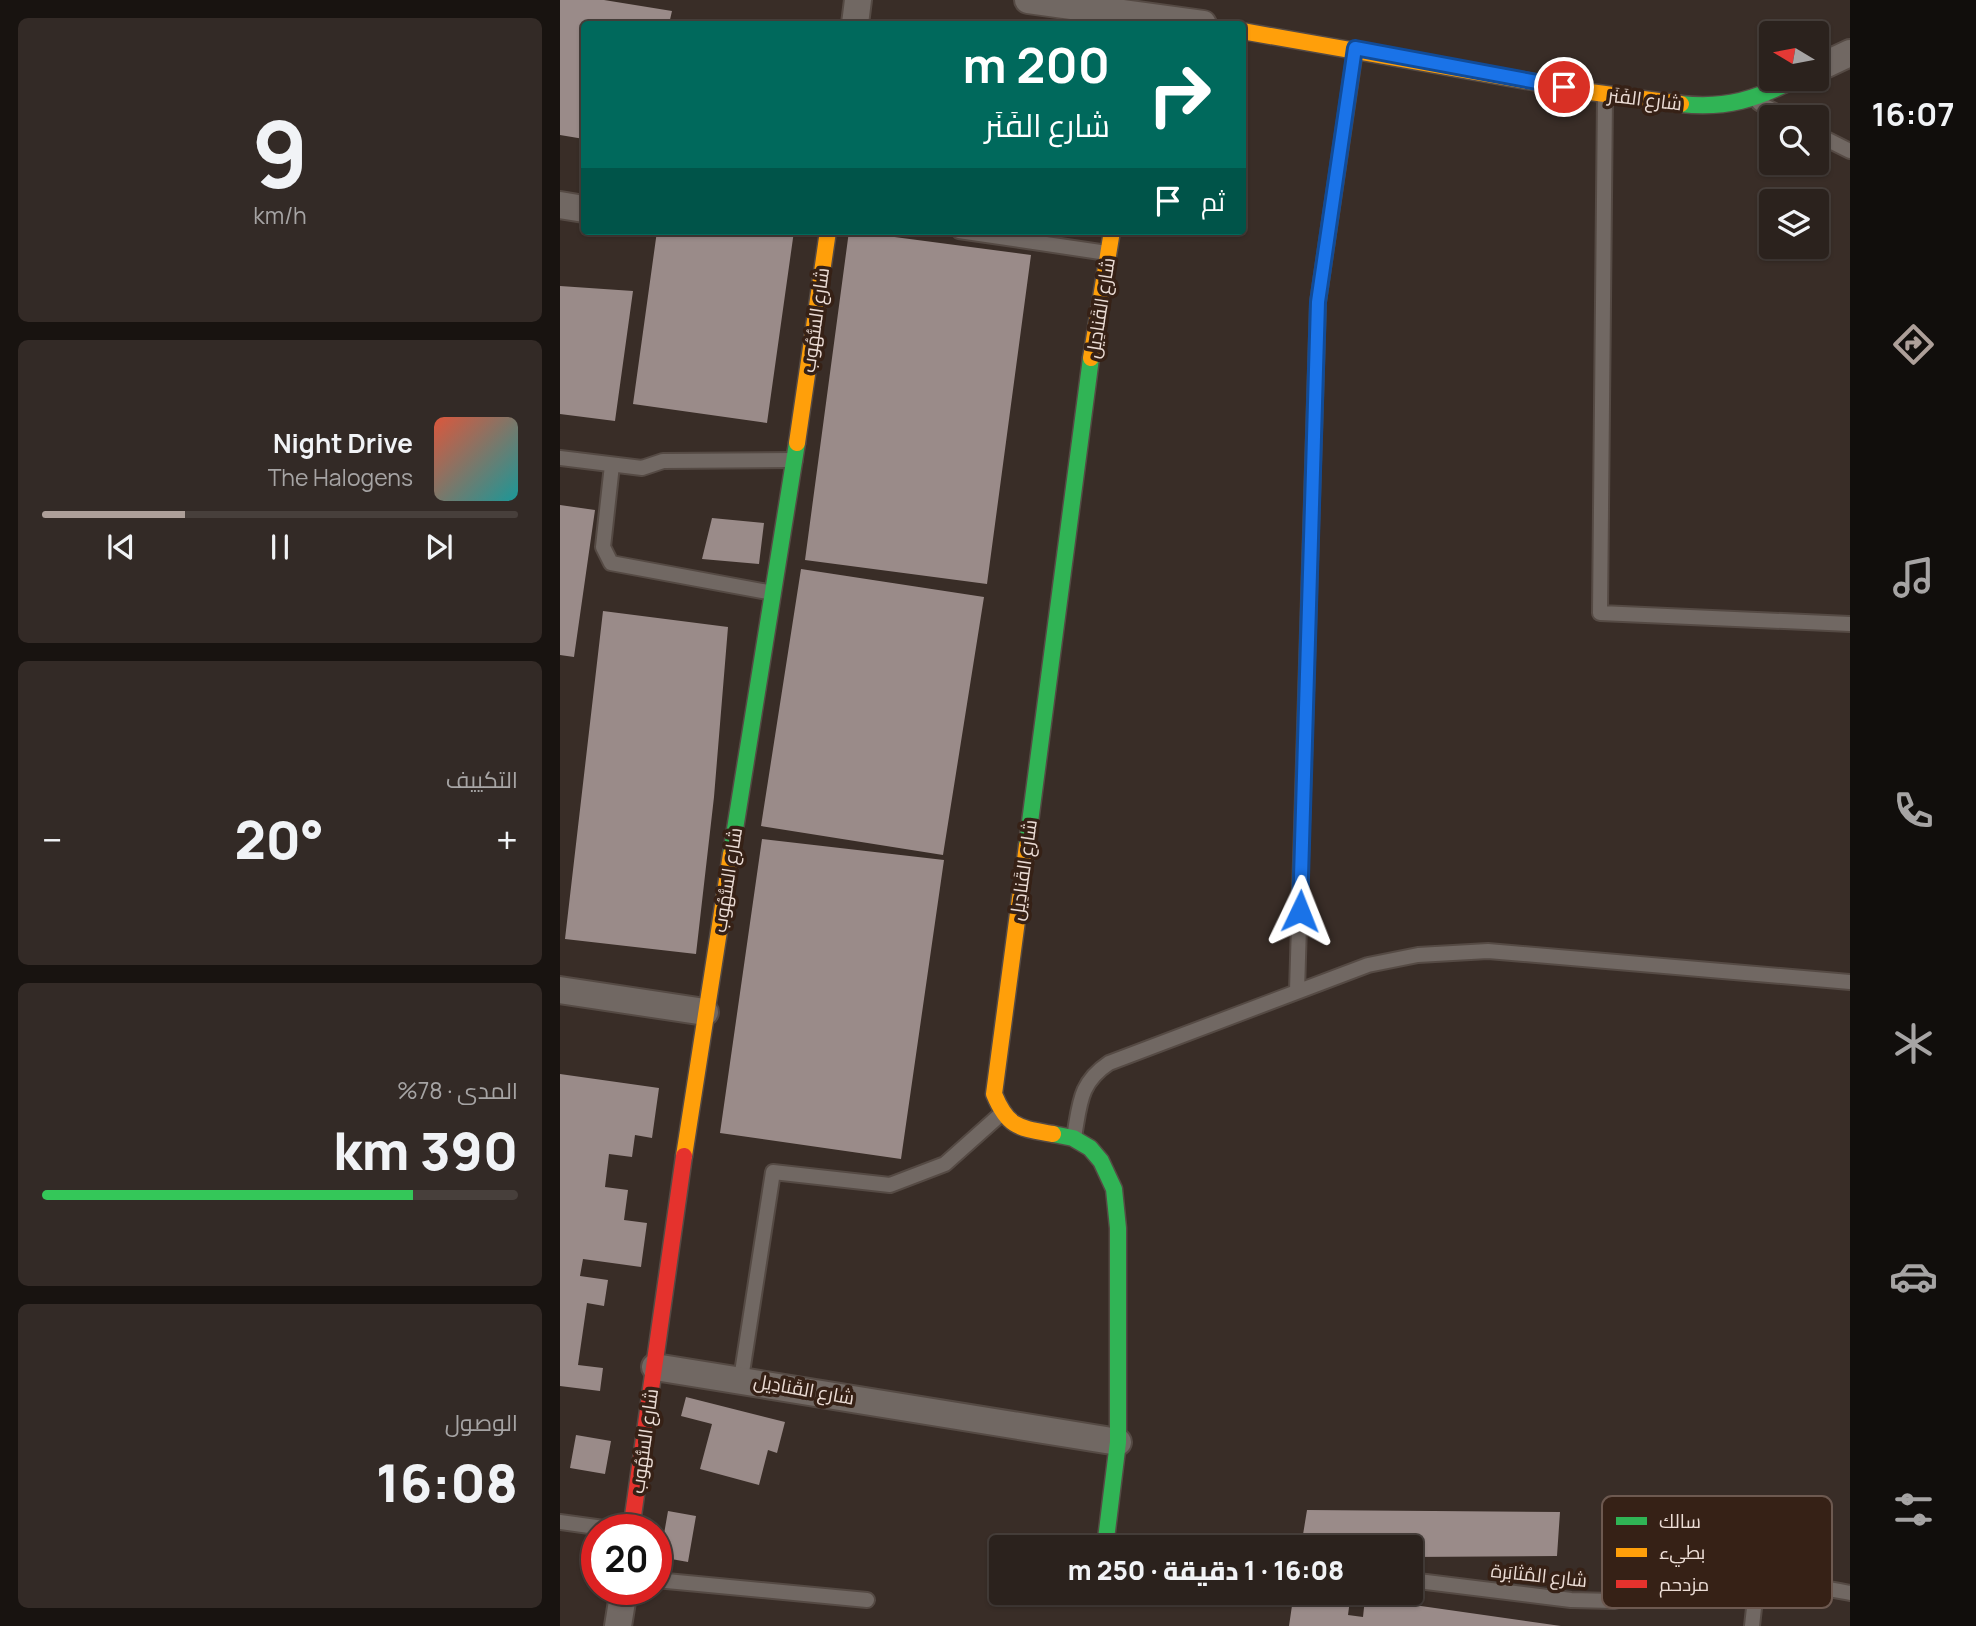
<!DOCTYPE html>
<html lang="ar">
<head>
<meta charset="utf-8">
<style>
	:root { --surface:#2b221d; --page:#332a26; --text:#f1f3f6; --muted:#a6a4a4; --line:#473f3b; --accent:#ad9f99 }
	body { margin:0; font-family:Manrope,Cairo,sans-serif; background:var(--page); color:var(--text); direction:rtl; height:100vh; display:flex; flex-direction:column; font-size:26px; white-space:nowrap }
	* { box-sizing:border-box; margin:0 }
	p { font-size:23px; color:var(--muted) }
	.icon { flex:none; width:38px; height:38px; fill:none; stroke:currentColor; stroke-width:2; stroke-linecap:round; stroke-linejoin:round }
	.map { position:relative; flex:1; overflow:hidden; direction:ltr }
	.panel { display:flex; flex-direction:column; gap:18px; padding:18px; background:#181310; width:560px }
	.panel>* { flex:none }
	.guide { position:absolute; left:21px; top:21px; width:665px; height:214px; border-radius:7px; box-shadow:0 2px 5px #0004,0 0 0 2px var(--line); direction:rtl; background:#00695c; color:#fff; overflow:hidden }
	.needle { width:46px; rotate:280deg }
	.tools { position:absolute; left:1199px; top:21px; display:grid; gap:14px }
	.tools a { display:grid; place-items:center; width:70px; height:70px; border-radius:7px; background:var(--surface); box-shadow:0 2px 5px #0004,0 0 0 2px var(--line); font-size:35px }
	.speed { position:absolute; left:21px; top:1514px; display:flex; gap:14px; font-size:35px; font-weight:700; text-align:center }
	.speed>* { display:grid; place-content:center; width:91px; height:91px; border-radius:50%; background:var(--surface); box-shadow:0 2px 5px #0004,0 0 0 2px var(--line); line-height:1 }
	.speed .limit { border:10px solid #d22; background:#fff; color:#111 }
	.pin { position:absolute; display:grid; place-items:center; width:60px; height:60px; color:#fff; margin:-30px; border:4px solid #fff; border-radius:50%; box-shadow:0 2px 7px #0007 }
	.me { position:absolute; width:77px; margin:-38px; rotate:2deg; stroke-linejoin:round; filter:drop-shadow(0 0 5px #0008) }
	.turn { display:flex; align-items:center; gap:24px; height:147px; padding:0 21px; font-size:32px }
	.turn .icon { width:91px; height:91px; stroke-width:2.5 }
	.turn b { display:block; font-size:49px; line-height:60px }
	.then { display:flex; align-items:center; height:66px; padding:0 21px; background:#0003; gap:14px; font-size:26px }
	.big { font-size:52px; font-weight:800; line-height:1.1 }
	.panel .widget { flex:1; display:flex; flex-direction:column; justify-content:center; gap:10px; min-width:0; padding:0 24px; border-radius:10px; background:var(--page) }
	.panel .dial { align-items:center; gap:0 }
	.dial b { font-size:91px; line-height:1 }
	.song { display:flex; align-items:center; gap:21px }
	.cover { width:84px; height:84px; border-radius:10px; background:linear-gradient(135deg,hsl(10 70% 55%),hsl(180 70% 35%)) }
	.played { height:7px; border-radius:4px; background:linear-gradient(90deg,var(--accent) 30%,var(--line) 30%) }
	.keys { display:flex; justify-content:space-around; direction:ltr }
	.heat { display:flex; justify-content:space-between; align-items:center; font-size:38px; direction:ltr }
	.charge { height:10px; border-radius:5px; background:linear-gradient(90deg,#34c759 78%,var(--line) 0) }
	.trip { position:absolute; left:429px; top:1535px; width:434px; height:70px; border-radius:7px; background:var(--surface); box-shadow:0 2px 5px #0004,0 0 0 2px var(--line); font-weight:800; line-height:70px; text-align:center; direction:rtl }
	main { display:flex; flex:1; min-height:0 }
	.dock { display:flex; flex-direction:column; width:126px; justify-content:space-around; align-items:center; background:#110e0c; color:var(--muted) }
	.dock .icon { width:49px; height:49px }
	.dock .on { color:var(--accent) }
	.dock b { font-size:32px; color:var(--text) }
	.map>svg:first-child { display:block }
	.building { fill:#9a8b89 }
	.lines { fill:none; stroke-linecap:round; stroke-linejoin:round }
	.lane-casing { stroke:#554a44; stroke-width:18 }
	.street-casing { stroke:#554a44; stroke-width:30 }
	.fast-casing { stroke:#554a44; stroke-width:19 }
	.slow-casing { stroke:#554a44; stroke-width:19 }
	.jam-casing { stroke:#554a44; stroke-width:19 }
	.lane { stroke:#716863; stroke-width:14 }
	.street { stroke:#716863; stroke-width:26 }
	.fast { stroke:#30b455; stroke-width:16 }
	.slow { stroke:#ff9f0a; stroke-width:16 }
	.jam { stroke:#e5322d; stroke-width:16 }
	.route-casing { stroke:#114b97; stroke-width:18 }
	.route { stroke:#1a73e8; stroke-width:12 }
	.labels { text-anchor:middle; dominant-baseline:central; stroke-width:7; stroke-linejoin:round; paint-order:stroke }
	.street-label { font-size:19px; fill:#ecddd6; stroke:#362116 }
	.key { fill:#362116; stroke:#6d5950; stroke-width:2 }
	.key-label { font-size:19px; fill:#ecddd6 }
</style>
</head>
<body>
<main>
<nav class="dock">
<b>16:07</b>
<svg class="icon on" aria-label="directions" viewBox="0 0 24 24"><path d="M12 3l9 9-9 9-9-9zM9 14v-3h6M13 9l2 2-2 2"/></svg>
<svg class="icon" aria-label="music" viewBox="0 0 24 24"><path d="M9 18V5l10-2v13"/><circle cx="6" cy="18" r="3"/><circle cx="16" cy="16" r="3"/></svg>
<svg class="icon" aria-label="phone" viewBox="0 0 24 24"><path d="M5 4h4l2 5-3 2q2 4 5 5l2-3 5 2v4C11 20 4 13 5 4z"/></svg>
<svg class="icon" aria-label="climate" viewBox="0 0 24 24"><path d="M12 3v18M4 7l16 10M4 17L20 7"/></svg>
<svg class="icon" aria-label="car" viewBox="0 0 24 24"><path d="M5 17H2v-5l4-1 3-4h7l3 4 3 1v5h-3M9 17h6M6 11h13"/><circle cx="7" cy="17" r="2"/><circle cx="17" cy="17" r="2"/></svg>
<svg class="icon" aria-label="filters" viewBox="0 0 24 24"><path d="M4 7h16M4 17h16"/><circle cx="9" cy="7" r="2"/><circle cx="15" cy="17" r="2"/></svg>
</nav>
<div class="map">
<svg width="1290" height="1626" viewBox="0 0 1290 1626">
	<rect width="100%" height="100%" fill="#392d27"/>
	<!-- building -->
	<path class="building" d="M0,0H44L112,11L109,24H24V139L0,135Z
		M97,231H234L207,423L73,404Z
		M289,231L471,255L427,584L245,560Z
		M0,286L73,291L55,421L0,414Z
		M0,505L35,510L14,657L0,655Z
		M152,518L204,523L199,564L142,559Z
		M241,569L424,597L383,855L201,826Z
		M43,611L168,627L154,797L136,954L5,939Z
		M202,839L384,860L341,1159L160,1133Z
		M0,1074L99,1088L92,1138L75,1135L72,1157L49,1154L45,1187L68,1190L64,1220L87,1223L81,1267L23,1259L20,1276L48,1280L44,1306L27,1303L18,1365L43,1368L40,1391L0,1386Z
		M126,1397L225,1422L217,1453L208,1450L199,1485L140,1469L152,1424L121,1416Z
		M16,1435L51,1441L45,1474L10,1468Z
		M747,1510L1000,1512L997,1556L850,1557V1547H741Z
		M108,1511L136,1516L128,1562L100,1557Z
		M734,1592H791L788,1615L803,1617L805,1598L1001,1626H729Z"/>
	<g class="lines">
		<defs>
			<path id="lane" d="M1045,95L1040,613L1290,624
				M1199,103L1226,117
				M1256,134L1290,151
				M399,231L547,253
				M0,458L82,468L103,461L235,460
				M52,465L43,547L51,563L213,593
				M737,991L758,302L795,51
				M514,1137C520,1104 519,1083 549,1063L808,965L858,955L928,951L1290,982
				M181,1379L213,1172L330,1185L385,1164L441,1114
				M0,1522L58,1530
				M96,1580L307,1600
				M850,1580L1011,1600L1054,1601L1154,1578L1173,1582L1187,1590L1194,1608L1192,1626
				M1194,1608L1199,1593C1225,1579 1261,1587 1290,1593"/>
			<path id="street" d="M468,0L643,24
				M295,24L298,0
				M1256,69L1290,53
				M0,205L24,209
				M0,990L145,1012
				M95,1367L558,1442
				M58,1626L64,1589"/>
			<path id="fast" d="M1121,104C1167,109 1196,99 1236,79
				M467,845L531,358
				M171,854L237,443
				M493,1134L513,1138L530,1148L541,1161L554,1189L558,1228V1442L545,1547"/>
			<path id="slow" d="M682,31L1030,92L1121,104
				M531,358L552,231
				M237,443L268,231
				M467,845L434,1094C448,1128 459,1128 493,1134
				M124,1156L171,854"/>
			<path id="jam" d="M71,1530L124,1156"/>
		</defs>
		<!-- lane casing -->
		<use href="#lane" class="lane-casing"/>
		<!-- street casing -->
		<use href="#street" class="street-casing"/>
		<!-- fast casing -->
		<use href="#fast" class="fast-casing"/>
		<!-- slow casing -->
		<use href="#slow" class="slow-casing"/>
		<!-- jam casing -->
		<use href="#jam" class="jam-casing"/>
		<!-- lane -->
		<use href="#lane" class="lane"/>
		<!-- street -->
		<use href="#street" class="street"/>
		<!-- fast -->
		<use href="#fast" class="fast"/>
		<!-- slow -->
		<use href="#slow" class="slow"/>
		<!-- jam -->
		<use href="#jam" class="jam"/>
	</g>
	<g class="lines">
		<defs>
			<path id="route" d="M740,911L758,302L795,48L1004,87"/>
		</defs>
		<!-- route casing -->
		<use href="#route" class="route-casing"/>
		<!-- route -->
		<use href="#route" class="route"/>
	</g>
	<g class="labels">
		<!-- street labels -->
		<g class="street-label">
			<text transform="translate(1085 99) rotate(7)">شارع الفَنَر</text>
			<text transform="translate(540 308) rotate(-81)">شارع القَنادِيل</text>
			<text transform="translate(255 320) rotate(-82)">شارع السُّهُوب</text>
			<text transform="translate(463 870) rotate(-82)">شارع القَنادِيل</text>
			<text transform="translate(167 880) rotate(-81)">شارع السُّهُوب</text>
			<text transform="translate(244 1389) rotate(10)">شارع القَنادِيل</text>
			<text transform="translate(84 1441) rotate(-82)">شارع السُّهُوب</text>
			<text transform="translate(979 1575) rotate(6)">شارع المُثابَرة</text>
		</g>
	</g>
	<!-- legend -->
	<rect x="1042" y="1496" width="230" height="112" rx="10" class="key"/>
	<rect x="1056" y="1517" width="31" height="8" fill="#30b455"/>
	<rect x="1056" y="1548" width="31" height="9" fill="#ff9f0a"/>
	<rect x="1056" y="1580" width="31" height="8" fill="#e5322d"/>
	<g class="key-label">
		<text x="1099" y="1528">سالك</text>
		<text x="1099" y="1559">بطيء</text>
		<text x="1099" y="1591">مزدحم</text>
	</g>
</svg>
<div class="tools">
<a><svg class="needle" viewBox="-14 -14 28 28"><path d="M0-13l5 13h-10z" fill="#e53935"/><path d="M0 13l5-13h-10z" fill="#a6a4a4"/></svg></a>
<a><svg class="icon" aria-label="search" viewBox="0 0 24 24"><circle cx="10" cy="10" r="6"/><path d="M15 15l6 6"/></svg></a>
<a><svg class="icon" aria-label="layers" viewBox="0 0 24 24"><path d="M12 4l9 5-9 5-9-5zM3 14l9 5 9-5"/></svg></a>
</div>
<div class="speed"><div class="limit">20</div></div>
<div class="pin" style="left:1004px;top:87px;background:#d93025"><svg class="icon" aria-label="arrive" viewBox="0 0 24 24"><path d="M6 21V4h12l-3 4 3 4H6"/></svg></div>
<svg class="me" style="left:740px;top:911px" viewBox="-20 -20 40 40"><path d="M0-17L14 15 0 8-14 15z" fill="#1a73e8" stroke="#fff" stroke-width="4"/></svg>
<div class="trip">16:08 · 1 دقيقة · 250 m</div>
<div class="guide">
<div class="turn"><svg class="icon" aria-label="right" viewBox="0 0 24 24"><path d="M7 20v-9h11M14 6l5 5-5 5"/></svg><div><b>200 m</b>شارع الفَنَر</div></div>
<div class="then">ثم<svg class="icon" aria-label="arrive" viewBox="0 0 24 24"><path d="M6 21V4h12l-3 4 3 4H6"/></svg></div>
</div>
</div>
<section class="panel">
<div class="widget dial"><b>9</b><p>km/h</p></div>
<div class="widget">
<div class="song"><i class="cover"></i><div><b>Night Drive</b><p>The Halogens</p></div></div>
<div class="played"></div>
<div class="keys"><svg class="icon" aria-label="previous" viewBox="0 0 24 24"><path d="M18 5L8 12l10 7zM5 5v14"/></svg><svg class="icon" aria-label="pause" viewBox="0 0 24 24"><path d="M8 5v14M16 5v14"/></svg><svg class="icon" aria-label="next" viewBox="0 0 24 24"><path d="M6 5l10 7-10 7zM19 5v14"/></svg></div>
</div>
<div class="widget"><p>التكييف</p>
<div class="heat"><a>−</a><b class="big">20°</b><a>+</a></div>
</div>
<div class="widget"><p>المدى · 78%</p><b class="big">390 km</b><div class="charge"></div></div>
<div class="widget"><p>الوصول</p><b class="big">16:08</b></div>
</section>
</main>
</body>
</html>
